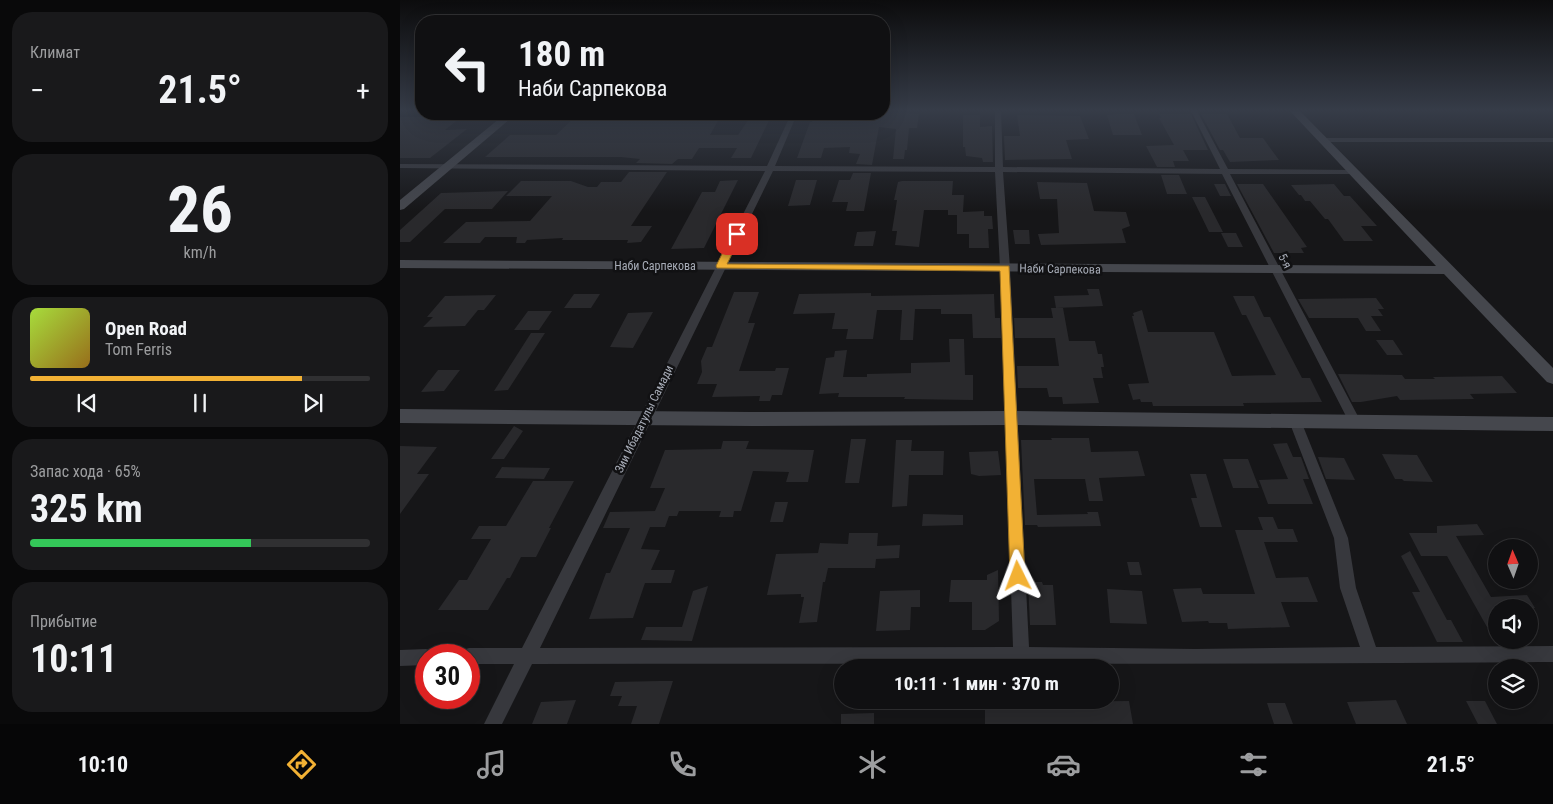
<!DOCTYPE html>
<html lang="ru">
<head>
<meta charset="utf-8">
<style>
	:root { --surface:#101012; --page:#19191b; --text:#f1f3f6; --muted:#9c9d9f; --line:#303032; --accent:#f2b134 }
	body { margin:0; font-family:"Roboto Condensed",sans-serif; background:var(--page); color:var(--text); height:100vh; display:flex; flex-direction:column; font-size:19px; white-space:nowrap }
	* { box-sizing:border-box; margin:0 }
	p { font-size:16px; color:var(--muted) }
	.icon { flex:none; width:28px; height:28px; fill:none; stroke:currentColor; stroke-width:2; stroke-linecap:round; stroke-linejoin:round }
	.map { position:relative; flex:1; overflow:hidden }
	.panel { display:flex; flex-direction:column; gap:12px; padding:12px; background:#09090a; width:400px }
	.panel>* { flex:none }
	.banner { position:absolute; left:15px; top:15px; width:475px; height:105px; border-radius:20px; box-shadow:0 5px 20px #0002,0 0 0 1px var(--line); background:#101012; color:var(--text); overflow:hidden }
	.needle { width:32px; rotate:358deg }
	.tools { position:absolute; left:1088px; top:539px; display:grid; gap:10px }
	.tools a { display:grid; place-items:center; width:50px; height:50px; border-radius:50%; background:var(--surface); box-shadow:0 5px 20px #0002,0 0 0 1px var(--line); font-size:25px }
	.speed { position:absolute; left:15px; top:644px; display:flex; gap:10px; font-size:25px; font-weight:700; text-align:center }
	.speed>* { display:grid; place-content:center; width:65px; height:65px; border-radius:50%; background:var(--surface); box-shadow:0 5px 20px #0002,0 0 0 1px var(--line); line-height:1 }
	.speed .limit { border:8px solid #d22; background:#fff; color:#111 }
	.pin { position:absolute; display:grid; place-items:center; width:42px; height:42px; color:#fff; margin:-21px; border-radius:10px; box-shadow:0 2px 8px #0006 }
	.me { position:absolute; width:55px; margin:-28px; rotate:357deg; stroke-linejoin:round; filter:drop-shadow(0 0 4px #0008) }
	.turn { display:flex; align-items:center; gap:18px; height:105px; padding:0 20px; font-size:22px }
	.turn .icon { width:65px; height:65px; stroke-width:2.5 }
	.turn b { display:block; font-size:35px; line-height:42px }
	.big { font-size:38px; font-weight:700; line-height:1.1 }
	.panel .card { flex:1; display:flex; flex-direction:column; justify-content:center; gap:8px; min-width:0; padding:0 18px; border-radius:20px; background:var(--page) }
	.panel .dial { align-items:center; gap:0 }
	.dial b { font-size:65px; line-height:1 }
	.song { display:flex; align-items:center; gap:15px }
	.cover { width:60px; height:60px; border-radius:8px; background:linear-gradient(135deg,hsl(80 70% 55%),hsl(40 70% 35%)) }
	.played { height:5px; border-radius:2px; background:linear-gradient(90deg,var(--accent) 80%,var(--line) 80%) }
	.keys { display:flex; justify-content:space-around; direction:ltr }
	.heat { display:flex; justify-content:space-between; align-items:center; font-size:28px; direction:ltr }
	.charge { height:8px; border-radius:4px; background:linear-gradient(90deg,#34c759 65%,var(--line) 0) }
	.trip { position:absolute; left:434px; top:659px; width:285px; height:50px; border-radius:25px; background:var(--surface); box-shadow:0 5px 20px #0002,0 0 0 1px var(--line); font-weight:700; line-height:50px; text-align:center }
	.tab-bar { display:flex; height:80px; justify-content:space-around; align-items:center; background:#060607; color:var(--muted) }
	.tab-bar .icon { width:35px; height:35px }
	.tab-bar .on { color:var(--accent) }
	.tab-bar b { font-size:22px; color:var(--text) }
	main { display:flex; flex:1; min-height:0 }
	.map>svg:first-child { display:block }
	.building { fill:#29292c }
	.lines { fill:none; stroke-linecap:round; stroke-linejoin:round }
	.street { fill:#37383d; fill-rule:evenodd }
	.secondary { fill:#45474d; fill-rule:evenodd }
	.route { fill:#f2b134; stroke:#9d7322 }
	.labels { text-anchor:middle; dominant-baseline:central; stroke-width:5; stroke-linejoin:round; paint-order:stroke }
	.street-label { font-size:12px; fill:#a8adb8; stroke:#111113 }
</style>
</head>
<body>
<main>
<section class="panel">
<div class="card"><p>Климат</p>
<div class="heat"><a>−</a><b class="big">21.5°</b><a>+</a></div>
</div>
<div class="card dial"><b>26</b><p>km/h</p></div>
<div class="card">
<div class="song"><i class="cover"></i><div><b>Open Road</b><p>Tom Ferris</p></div></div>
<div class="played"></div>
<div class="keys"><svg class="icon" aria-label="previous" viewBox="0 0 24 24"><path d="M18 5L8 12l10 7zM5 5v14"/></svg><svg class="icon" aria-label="pause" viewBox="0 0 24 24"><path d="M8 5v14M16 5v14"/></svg><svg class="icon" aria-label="next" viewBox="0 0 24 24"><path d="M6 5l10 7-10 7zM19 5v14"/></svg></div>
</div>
<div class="card"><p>Запас хода · 65%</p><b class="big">325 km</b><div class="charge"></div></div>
<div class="card"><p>Прибытие</p><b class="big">10:11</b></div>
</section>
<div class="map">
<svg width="1153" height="724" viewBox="0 0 1153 724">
	<rect width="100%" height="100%" fill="#161618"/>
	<!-- building -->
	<path class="building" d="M486,111L519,114L517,128H509L507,150H505L504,159H493L496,129L479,127L472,165L456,164L460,154L449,153L450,147L424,148L421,158H397L410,122H412L415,114H431L429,119H457L458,114H485Z
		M35,114H65L45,130L67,129L30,158H0V117H31Z
		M178,114H245L242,116L319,114L316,119H319L310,135H338L351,116L357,114H372L351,158H331L337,148H299L292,159H278L272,164L236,163L240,159L221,157H85L110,135H156Z
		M717,114H734L742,135H713L707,115Z
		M759,114H791L808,150H783L789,161H773L775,167H757L746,146L774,145L759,118H761Z
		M801,114H827L840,138H863L879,160L830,162L823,150H820Z
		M563,115H580V127L592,126L593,162H583L582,158L566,156L565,147H563Z
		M617,115L680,116L689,139L666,140L672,159L605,160L604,136H620Z
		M229,172H267L231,226H252L241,242L227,243L228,240H162L163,238L127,240L125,243H116L117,237H85L80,243H43L66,222L130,221L152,196H106L121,181H171L188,187H197L201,182H221Z
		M453,173H471L464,211H446L448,202H432L439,180H450Z
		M761,175H779L787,194H767Z
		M338,180L304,248L271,249L302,192H315L320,181Z
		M396,180H417L410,205L388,206Z
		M502,181H553L552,195H564L563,212L584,211V216H592L593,229H588L589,248H569V234H557V215H548V210H524L519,247L495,245L497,231H492L497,200H494L498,182Z
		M637,182L687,183L694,211L726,212L730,226L722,229L726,243L641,245L638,234L659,233L657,199H640Z
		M814,184H825L831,196H820Z
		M837,184H863L907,247L901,248L904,253H874Z
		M934,184L944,196H950L977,226H961L973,241H944L928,219H925L910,201H905L901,195H899L891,185Z
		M108,191L92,209H45L10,242H0V230L41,193Z
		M792,197H805L823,232H809Z
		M613,230H629L630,244H615Z
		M476,231L473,246H454L457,232Z
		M821,233H836L843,247H828Z
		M687,289H699L703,306L656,308L654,296L689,295Z
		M334,292H359L348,323H355L339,371H375L376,368H389L382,395H372L370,401H359L360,396L312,397L317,384H297L302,372L301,361L307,347H312Z
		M471,293V296L594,294L595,318H600L601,338H573L572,314H541V309H515L513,340H500L502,310H477L473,339H446L448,329H432L435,313L393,314L399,294Z
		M174,294H200L191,308H164Z
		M96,295L84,310H78L65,326L23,327L33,317H27L45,296Z
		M833,296H854L864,317H870L902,378H910L922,402L843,403L844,406H753L752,402H741L740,399L733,400L728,384L749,383L732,316H734L733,313L742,310L748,332H814L832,376L876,375L846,315H842Z
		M976,298L984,309H978L983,316H971L981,331H966L958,318H909L898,299Z
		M651,308H663L669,341H695L698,354H702L704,367H701L703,378H693L699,403L663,404L662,397H649L647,388H618L617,366H659L655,338H615L614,318H653Z
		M128,311H152L139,330H114Z
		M253,312L233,348L210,347L228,313Z
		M131,333H145L108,390L94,391Z
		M549,339H564L565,375H573V400L504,399L505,397H438L439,393L419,394L426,358L434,357L435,351L447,350L443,377H467V374L511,373V363L550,362Z
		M976,340H993L1003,355H987Z
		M38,370H60L44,391L21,392Z
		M938,374L1002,375L1005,379H1035L1033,377L1102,376L1117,393L1070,394L1074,399L1000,400L997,396L961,402H952Z
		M114,426L123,431L104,459H91Z
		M651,438H689L691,452L738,451L745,476L699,478L703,501H689L685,479H634L637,515L688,514L687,512H698L701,526L638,527L637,525H625L621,440H652Z
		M451,439H466L459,483H445Z
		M496,440H512L511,451H544L543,475H509L507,506L492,507Z
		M323,441H349L346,449L414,450L408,482H386L389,472L353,471L341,511H334L333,517H319L321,511H279L277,516H269L265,527H250L241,549L260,550L251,570H275L271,583H245L233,618L189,619L206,573H210L230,528H203L210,512L255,511L265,488H250L265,450L321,449Z
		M887,443L893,457H901L909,479H903L913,504H868L859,480L888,479L873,444Z
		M0,446L37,447L17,474H29L0,514Z
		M598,451L601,475L579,476L571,474L569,452Z
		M982,454L1017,455L1033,482L1004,481L1002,479H995Z
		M918,457L944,458L955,480L926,479Z
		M823,459H848L859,488H833Z
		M102,467L150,468L144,479L95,478Z
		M790,474H806L822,527H800L791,498H797Z
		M133,481H174L149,528H151L136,557H121L110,578H107L88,610H38L59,580H67L91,539H71L79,526H106Z
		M375,502H388L383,522H370Z
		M523,514L563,515V525L522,526Z
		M858,517H873L878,529H893L898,542H864L876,578L908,577L918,602H881L890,627L828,629L827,623H809L808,621L782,622L773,589L801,588L803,594H855L835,530H863Z
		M1077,524L1084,535L1056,536L1091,597L1127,595L1135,608H1096V627H1087L1047,556H1021L1009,533H1037V526Z
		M449,533H478L477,546L500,545L499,558L476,559L475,568H428L425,582H423L417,622L399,623L404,597H401V594L367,595L376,554L418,553L420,543L448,544Z
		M1010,551L1047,620H1051L1063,642H1037L1012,592H1020L1001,556Z
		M727,562H739L742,575H730Z
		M598,570L599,621L585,630H572V602H549L551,580H587V575Z
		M628,582H642L643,585H653L656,625H630Z
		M308,586L292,641L241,640L246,627H282L293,591Z
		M707,589L742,591L747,624L710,623Z
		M520,590V607H511L510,630L476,631L480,591Z
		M259,681H273L259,724H231L237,706H218L222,696H210L215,682Z
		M176,700L167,724H132L141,702Z
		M637,700L638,702L729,701L733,724H585V701Z
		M996,700L1007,724H956L947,702Z
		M1066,701H1085L1097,724H1078Z
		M867,703H885L893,724H874Z
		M474,713V724H441V714Z"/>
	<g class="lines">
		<!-- street -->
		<path class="street" d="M595,111H601L603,167L820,169L791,111H797L828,169L956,170L960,172L956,174H830L961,422L959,425H951L949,422L822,174L603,172L610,268L629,647L795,649L960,647L940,588L934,538L889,421L891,418H899L901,421L948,538L956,588L976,647L1153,646V662C813,665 472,663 132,664L102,724H84L114,664H69V655H61L63,650L69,648H122L365,171L0,168V164L367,166L391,114H397L375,166L595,167ZM373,171L595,172L600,268L613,647L140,648Z
			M921,138H1153V142H921Z
			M26,649L32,651L33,655H26V665L0,666V650Z"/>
		<!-- secondary -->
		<path class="secondary" d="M890,111H900L1153,368V384L1147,382L1044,274L0,268V260L1036,266Z
			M105,114H116L4,209L0,210V200Z
			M0,409L351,412L610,411L1153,417V431L610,425L351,426L0,423Z"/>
	</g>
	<!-- sky -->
	<linearGradient id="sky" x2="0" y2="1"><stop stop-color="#0c0c0d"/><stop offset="0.52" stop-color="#363c48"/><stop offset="1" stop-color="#363c48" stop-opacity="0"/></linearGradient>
	<rect width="1153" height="212" fill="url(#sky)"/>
	<!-- route -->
	<path class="route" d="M337,231L342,234L327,264L609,266L625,576L623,581L618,583L612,581L610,576L600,271L317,268L316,266L332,234Z"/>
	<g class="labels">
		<!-- street labels -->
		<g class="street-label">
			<text transform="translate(885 261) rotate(63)">5-я</text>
			<text x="255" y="266">Наби Сарпекова</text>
			<text transform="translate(660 269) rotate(1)">Наби Сарпекова</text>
			<text transform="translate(244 419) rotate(-64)">Зии Ибадатулы Самади</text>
		</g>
	</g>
</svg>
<div class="tools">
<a><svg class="needle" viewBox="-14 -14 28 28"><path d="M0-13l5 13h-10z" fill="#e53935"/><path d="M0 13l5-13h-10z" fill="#9c9d9f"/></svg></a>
<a><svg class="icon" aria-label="sound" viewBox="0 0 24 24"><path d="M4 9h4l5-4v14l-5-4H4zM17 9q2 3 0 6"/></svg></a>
<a><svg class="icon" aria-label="layers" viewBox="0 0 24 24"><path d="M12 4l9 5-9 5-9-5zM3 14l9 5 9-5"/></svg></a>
</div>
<div class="speed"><div class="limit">30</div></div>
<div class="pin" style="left:337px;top:234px;background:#d93025"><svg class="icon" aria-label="arrive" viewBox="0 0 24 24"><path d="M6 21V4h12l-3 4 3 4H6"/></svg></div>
<svg class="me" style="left:618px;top:576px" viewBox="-20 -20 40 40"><path d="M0-17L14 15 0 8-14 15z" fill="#f2b134" stroke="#fff" stroke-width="4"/></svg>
<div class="trip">10:11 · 1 мин · 370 m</div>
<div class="banner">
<div class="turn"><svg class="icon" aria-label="left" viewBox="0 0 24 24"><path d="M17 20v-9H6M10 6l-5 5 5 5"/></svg><div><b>180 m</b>Наби Сарпекова</div></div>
</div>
</div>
</main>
<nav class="tab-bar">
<b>10:10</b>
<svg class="icon on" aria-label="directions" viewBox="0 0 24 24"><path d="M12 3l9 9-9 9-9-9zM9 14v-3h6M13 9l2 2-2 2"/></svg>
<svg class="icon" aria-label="music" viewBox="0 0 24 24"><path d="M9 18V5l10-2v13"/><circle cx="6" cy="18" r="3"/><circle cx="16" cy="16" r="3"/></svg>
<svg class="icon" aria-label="phone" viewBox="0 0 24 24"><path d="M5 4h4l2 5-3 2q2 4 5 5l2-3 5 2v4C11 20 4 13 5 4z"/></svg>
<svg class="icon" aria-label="climate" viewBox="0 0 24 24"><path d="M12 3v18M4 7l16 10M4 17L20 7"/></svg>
<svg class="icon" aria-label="car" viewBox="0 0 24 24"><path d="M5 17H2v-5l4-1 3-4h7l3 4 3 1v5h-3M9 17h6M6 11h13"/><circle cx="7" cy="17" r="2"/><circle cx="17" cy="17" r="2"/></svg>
<svg class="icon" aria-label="filters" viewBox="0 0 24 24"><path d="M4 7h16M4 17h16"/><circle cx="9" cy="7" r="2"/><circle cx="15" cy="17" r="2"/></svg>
<b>21.5°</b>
</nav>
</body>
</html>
